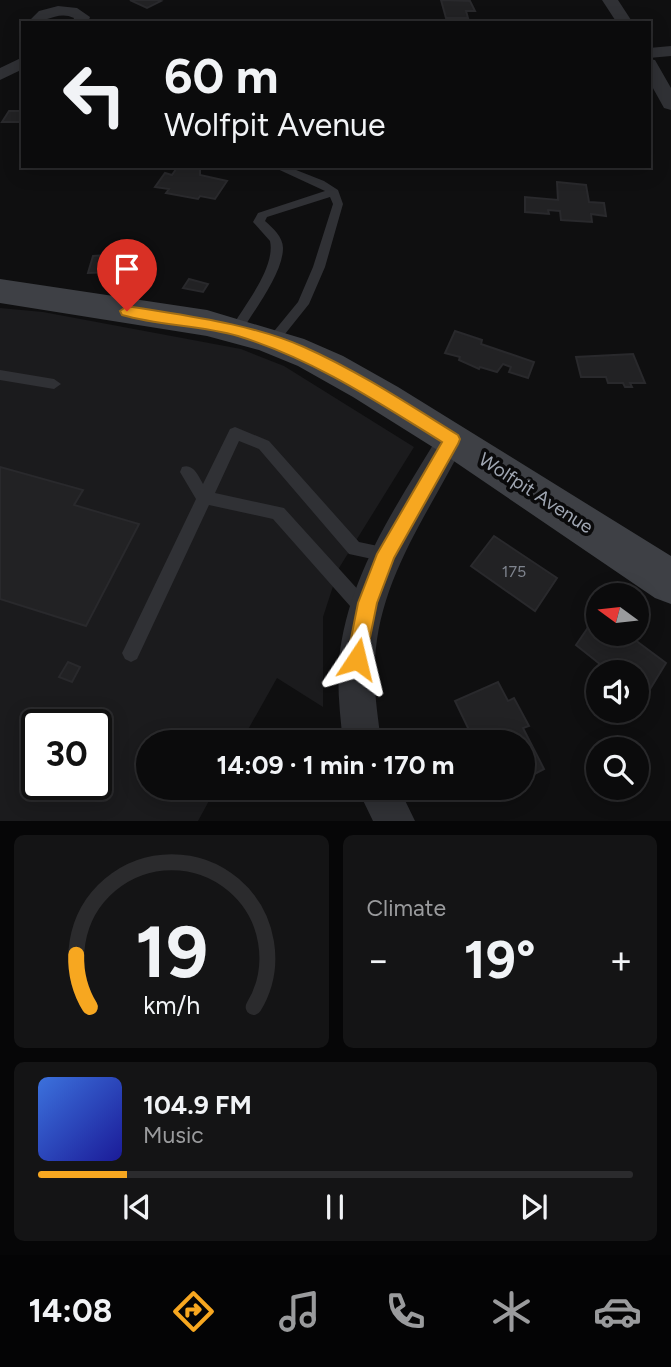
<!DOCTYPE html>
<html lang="en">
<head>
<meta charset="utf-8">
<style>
	:root { --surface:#0b0b0c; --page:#141415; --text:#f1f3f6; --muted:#9a9b9d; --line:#2b2b2d; --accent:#f7a720 }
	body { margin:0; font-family:Figtree,sans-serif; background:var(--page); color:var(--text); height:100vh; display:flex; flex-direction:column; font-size:26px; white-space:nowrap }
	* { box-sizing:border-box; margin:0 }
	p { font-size:23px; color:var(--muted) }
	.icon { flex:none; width:38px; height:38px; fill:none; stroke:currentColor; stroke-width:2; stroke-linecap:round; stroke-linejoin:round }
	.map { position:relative; height:821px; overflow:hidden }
	.drawer { display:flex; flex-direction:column; gap:14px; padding:14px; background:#060607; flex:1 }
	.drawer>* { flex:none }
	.hud { position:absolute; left:21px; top:21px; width:630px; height:147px; border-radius:0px; box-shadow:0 4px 18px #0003,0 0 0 2px var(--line); background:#0b0b0c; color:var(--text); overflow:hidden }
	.needle { width:46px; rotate:285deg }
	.controls { position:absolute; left:586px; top:583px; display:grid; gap:14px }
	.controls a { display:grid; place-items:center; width:63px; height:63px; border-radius:50%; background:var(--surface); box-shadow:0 4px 18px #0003,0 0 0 2px var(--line); font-size:35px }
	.speed { position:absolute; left:21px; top:709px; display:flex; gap:14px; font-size:35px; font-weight:700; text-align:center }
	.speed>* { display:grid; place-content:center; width:91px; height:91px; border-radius:50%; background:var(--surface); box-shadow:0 4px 18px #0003,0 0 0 2px var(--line); line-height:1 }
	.speed .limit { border:4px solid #111; border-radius:10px; background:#fff; color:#111 }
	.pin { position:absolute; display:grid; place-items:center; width:60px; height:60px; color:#fff; margin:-72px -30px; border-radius:50% 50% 50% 0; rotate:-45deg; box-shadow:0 0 7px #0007 }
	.pin .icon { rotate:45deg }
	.me { position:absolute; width:77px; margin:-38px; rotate:10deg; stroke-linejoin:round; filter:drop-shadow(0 0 5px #0008) }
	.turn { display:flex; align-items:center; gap:24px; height:147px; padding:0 28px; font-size:32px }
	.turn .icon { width:91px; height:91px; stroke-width:2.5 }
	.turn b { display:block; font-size:49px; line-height:60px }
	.big { font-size:52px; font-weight:700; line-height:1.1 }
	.drawer .tile { flex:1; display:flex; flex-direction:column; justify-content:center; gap:10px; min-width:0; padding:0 24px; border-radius:10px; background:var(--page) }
	.drawer .dial { align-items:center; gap:0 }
	.dial svg { height:182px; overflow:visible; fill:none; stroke:var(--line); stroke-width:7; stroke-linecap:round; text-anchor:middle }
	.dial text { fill:var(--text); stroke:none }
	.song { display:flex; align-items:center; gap:21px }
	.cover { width:84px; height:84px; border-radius:10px; background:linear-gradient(135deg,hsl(220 70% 55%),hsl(240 70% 35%)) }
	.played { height:7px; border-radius:4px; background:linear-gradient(90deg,var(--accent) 15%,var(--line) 15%) }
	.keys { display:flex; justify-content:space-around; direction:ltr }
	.heat { display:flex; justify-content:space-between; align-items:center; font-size:38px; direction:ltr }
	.drawer .tiles { flex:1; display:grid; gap:14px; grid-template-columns:1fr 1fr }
	.tile:last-child { grid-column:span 2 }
	.trip { position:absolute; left:136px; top:730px; width:399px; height:70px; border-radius:35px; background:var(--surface); box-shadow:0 4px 18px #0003,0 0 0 2px var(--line); font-weight:700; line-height:70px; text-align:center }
	.dock { display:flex; height:112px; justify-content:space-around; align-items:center; background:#040405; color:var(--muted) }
	.dock .icon { width:49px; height:49px }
	.dock .selected { color:var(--accent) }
	.dock b { font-size:32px; color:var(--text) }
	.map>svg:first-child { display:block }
	.built { fill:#1b1b1d; fill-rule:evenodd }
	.building { fill:#222224; stroke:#29292c; stroke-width:2 }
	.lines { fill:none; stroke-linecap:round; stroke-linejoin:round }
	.lane { fill:#303135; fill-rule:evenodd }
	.street { fill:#303135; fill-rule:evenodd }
	.secondary { fill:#3e4045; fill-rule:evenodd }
	.route { fill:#f7a720; stroke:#a16d15; stroke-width:2 }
	.labels { text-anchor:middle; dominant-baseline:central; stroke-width:7; stroke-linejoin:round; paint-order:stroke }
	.number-label { font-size:16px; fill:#7f848e }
	.street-label { font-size:19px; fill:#9fa6b2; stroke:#0a0a0b }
</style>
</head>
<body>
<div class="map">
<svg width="671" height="821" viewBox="0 0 671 821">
	<rect width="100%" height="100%" fill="#0f0f10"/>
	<!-- built -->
	<path class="built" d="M0,308L43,312L241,349L284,366L414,447L339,568L323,617V707L277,678L241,742H149V788H216L198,821H0ZM37,724H96V784H37Z"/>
	<!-- building -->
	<path class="building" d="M130,0H158L161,1L147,8Z
		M441,0L470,1L475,11H466L468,18H446Z
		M9,111H23L21,122H2Z
		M178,166L200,169V175L227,181L215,199L200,196L198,199L166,193L169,189L155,187L165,173L172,175Z
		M557,182L586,185L589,202L604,203L606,216L591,214L592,222L561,220L560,211L548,210L549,214L525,212V197L558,200Z
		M123,254L143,255L139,271L88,273L93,256Z
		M189,279L208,284L203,292L183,288Z
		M455,331L482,340L481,344L534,362L528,378L509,372L511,367L503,364L497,372L480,367L479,369L459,360L460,357L445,353Z
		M633,354L645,383H630L632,387H625L623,383H608L606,377H581L576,357Z
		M0,467L83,490L74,505L139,524L86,626L0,599Z
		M494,536L557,578L535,611L471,566Z
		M598,613V634H627L666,663L644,699L637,693V672H610L576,645Z
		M68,662L80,667L72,682L59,677Z
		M498,682L508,701L514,698L529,726L523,728L544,769L523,780V742H471L467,734L470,732L455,701Z"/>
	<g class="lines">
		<!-- lane -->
		<path class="lane" d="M271,166H286L324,181L338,190L343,204L325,267L309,304L277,344L272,346L266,341L298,302L313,267L333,204L330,197L267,217L265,221C273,228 283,237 283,248C283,274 253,311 241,333H231L230,330C243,307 276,268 270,241L253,222L258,213L325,191Z
			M0,370L54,379L61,384L54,389L0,380Z
			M235,427L269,441L359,542L392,549L394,554L392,559L386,562L349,554L259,449L239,441L215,493L284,508L361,593L373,597L375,603L373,609L367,611L350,606L273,519L209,505L137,659L131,662L125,659L122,653L125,647L196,499L180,472L182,467C193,463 198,475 203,484L230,429Z"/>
		<!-- street -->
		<path class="street" d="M602,0H618L633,23H617Z
			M58,6L77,8L90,17L88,23H72L74,18C58,10 46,23 27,23L39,11Z
			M671,46V56L649,58V48Z
			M23,57V69L0,80V68Z
			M649,59L655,60L671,88V110L664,108L649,81Z
			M452,427L462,430L466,439C430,512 379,577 375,661C373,688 378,716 381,742H343C340,715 337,688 339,661C347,575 399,502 442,430Z
			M357,788H399L415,821H373Z"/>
		<!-- secondary -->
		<path class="secondary" d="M0,279L207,310L304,339L343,356L398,387L671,556V604L655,598L439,451L353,397L298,366L259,350L207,336L0,303Z"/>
	</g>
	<!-- route -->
	<path class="route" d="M127,306C186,316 249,323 304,347C358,371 408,404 458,435L460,439L458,444L394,558L377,603L364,667L357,670L350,667L347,659L358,603L377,554L442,442C376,401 313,359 238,336C200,325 160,326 122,315L120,311Z"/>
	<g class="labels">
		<!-- number labels -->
		<g class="number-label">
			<text x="514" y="571">175</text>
		</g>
		<!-- street labels -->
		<g class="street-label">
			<text transform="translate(536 493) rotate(33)">Wolfpit Avenue</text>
		</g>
	</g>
</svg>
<div class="controls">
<a><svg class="needle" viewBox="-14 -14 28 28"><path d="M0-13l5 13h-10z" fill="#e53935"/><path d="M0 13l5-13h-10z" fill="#9a9b9d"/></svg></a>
<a><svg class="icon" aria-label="sound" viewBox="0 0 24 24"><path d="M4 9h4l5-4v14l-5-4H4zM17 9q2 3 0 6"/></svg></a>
<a><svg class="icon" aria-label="search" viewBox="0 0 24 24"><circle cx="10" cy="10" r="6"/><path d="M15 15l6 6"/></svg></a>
</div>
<div class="speed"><div class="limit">30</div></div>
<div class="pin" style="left:127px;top:311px;background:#d93025"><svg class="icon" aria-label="arrive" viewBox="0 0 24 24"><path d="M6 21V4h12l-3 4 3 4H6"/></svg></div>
<svg class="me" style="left:357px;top:659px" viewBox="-20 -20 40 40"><path d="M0-17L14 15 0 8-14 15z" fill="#f7a720" stroke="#fff" stroke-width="4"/></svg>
<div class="trip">14:09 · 1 min · 170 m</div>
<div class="hud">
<div class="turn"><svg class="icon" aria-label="left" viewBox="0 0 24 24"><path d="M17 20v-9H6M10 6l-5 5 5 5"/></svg><div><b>60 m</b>Wolfpit Avenue</div></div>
</div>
</div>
<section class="drawer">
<div class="tiles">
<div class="tile dial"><svg viewBox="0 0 100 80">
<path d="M14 69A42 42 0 1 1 86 69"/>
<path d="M14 69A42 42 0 0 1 8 46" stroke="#f7a720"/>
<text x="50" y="56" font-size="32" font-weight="700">19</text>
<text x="50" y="72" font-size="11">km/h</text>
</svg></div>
<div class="tile"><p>Climate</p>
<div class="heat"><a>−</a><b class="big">19°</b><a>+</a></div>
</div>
<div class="tile">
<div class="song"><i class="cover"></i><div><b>104.9 FM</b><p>Music</p></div></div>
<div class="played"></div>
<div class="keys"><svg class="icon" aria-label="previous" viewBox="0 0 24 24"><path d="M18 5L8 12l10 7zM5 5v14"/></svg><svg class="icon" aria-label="pause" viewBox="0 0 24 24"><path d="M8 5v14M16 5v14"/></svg><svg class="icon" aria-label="next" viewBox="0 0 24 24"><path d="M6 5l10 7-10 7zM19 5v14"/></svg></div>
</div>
</div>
</section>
<nav class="dock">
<b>14:08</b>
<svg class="icon selected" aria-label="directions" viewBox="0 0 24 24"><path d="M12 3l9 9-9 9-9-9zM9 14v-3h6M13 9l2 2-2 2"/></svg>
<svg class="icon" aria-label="music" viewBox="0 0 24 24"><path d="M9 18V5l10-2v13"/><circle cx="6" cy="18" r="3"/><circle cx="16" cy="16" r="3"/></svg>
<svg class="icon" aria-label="phone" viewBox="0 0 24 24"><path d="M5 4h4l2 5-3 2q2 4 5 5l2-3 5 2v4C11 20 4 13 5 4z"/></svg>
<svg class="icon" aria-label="climate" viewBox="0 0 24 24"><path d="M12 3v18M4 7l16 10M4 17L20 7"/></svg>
<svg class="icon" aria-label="car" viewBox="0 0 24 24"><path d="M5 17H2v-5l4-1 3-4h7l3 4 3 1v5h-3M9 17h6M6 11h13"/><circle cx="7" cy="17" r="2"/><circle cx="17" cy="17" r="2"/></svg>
</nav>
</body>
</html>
